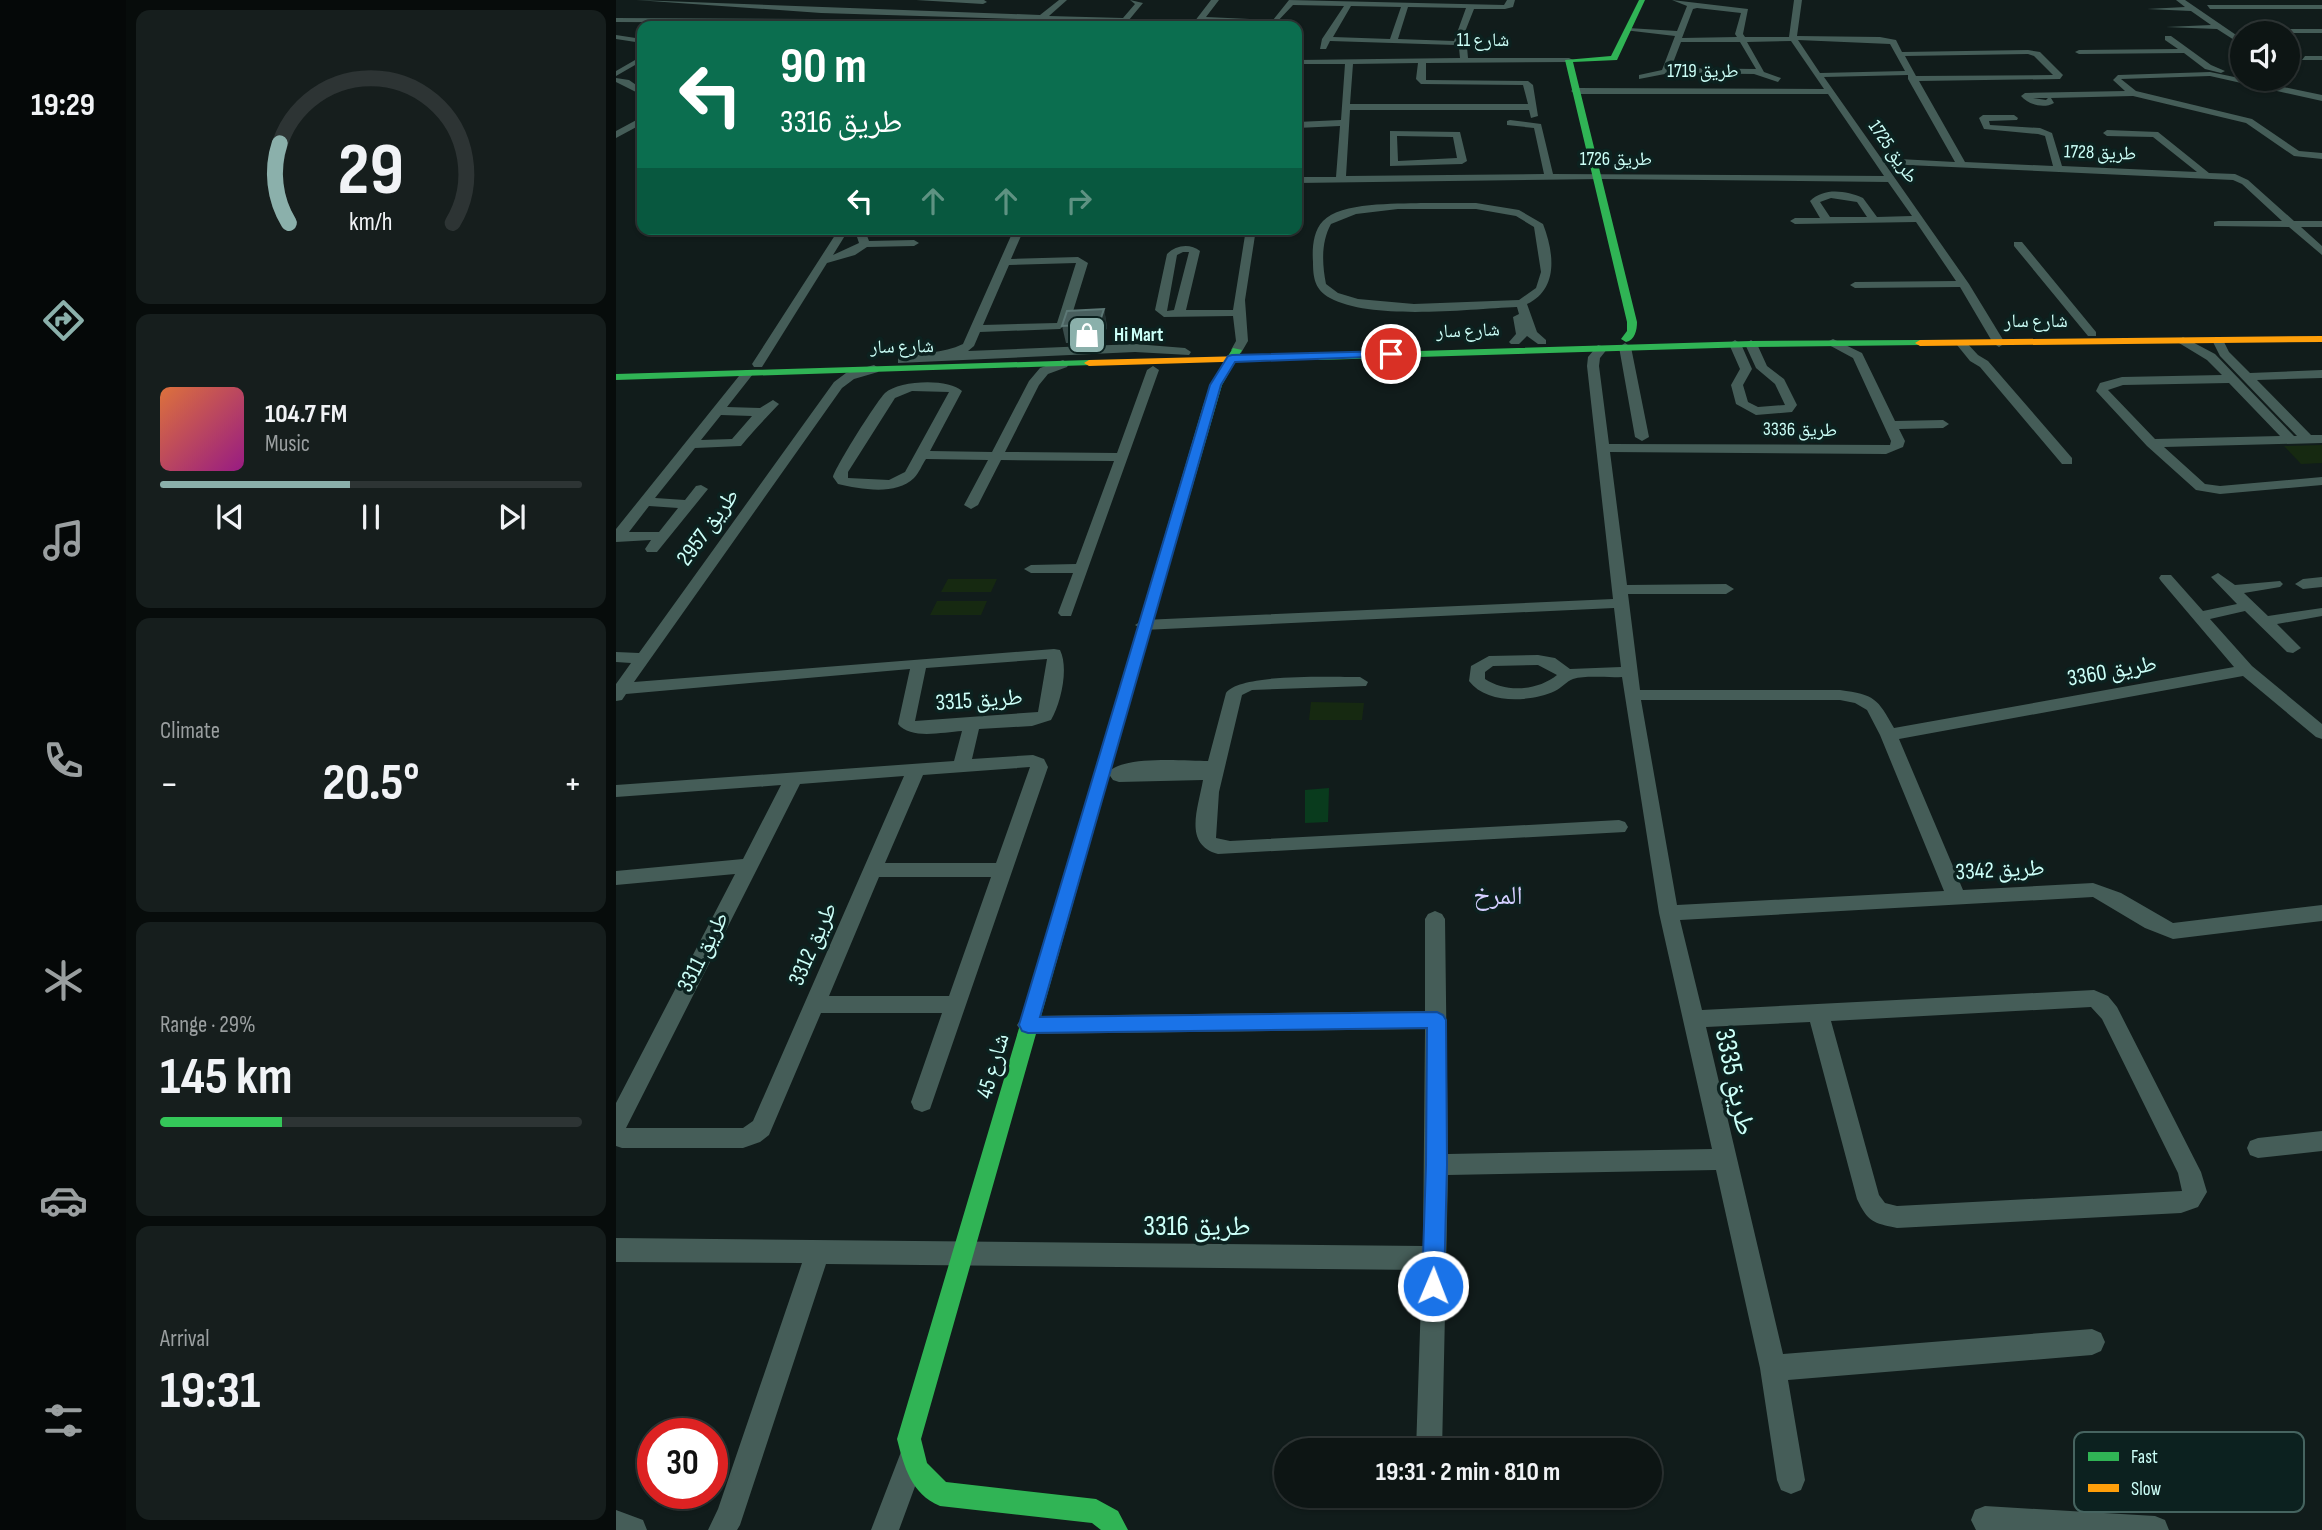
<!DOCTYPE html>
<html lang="en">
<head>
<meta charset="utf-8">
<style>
	:root { --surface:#0d1514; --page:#161e1d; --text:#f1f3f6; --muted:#9a9fa0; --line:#2d3434; --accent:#8bb0ab }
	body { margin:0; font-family:"Sofia Sans Condensed","Noto Naskh Arabic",sans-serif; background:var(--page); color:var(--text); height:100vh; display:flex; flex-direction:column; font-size:26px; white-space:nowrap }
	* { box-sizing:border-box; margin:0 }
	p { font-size:23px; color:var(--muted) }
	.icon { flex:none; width:38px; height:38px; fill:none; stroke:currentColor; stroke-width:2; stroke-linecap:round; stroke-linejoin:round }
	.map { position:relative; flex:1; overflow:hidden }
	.side { display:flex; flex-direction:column; gap:10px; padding:10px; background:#070c0b; width:490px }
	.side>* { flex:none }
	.banner { position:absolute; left:21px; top:21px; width:665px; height:214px; border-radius:14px; box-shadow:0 2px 5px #0004,0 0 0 2px var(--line); background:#0b6e4f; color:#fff; overflow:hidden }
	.tools { position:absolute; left:1614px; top:21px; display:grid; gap:14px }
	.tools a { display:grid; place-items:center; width:70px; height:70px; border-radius:50%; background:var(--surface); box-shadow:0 2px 5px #0004,0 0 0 2px var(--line); font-size:35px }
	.speed { position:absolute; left:21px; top:1418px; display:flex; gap:14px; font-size:35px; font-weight:700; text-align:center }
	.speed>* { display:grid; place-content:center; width:91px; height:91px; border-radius:50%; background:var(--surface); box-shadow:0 2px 5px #0004,0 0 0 2px var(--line); line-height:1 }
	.speed .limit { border:10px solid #d22; background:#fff; color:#111 }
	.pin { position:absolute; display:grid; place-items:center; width:60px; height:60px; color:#fff; margin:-30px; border:4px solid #fff; border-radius:50%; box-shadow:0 2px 7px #0007 }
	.me { position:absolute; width:77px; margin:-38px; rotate:1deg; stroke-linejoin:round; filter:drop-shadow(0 0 5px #0008) }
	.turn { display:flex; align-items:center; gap:24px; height:147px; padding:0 28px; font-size:32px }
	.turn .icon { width:91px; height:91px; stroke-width:2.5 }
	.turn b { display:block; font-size:49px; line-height:60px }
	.lanes { display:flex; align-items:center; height:66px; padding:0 28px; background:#0003; justify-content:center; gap:35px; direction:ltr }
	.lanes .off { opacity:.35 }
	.big { font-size:52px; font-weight:700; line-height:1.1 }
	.side .tile { flex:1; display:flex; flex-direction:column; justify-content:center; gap:10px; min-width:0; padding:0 24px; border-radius:14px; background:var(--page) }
	.side .dial { align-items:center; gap:0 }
	.dial svg { height:182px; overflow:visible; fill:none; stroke:var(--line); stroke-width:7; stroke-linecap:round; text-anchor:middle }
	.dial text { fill:var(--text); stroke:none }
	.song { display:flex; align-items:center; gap:21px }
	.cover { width:84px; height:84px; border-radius:10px; background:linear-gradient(135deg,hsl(20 70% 55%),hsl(310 70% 35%)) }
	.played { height:7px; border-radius:4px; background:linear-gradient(90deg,var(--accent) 45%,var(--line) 45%) }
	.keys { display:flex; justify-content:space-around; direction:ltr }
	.heat { display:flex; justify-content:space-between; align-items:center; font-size:38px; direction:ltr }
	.charge { height:10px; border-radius:5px; background:linear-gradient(90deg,#34c759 29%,var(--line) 0) }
	.trip { position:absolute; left:658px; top:1438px; width:388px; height:70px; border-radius:35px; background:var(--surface); box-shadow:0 2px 5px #0004,0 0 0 2px var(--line); font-weight:700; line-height:70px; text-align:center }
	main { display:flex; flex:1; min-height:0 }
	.dock { display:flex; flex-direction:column; width:126px; justify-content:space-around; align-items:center; background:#050808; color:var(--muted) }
	.dock .icon { width:49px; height:49px }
	.dock .active { color:var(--accent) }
	.dock b { font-size:32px; color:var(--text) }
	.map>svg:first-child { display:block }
	.green { fill:#162911 }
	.water { fill:#093b1d }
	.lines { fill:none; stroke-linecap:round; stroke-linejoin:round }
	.street { fill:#455d58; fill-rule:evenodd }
	.fast { fill:#30b455; fill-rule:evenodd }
	.slow { fill:#ff9f0a; fill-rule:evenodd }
	.wall { fill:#394c4b }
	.shaded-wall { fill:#223030 }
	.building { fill:#495f5e; stroke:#5d7876; stroke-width:2 }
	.route { fill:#1a73e8; stroke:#114b97; stroke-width:2 }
	.labels { text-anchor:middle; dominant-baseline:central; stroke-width:7; stroke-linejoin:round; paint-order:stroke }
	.far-street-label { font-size:19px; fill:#ccfff8; stroke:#0c211f }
	.far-poi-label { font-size:19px; font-weight:bold; fill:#ccfff8; stroke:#0c211f; text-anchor:start }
	.street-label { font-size:23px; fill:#ccfff8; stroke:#0c211f }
	.quarter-label { font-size:26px; fill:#d4ceff; stroke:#0c211f }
	.near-street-label { font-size:28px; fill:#ccfff8; stroke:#0c211f }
	.key { fill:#0c211f; stroke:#466460; stroke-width:2 }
	.key-label { font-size:19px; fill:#ccfff8 }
</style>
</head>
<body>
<main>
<nav class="dock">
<b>19:29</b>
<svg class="icon active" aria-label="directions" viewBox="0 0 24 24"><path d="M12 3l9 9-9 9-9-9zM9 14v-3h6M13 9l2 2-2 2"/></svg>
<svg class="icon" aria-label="music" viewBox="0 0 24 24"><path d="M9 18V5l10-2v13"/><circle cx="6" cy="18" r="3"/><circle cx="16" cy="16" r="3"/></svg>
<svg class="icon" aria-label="phone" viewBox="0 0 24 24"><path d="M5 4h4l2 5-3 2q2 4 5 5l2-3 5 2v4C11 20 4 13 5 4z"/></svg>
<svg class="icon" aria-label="climate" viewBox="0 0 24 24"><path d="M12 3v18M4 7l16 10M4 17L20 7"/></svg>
<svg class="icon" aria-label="car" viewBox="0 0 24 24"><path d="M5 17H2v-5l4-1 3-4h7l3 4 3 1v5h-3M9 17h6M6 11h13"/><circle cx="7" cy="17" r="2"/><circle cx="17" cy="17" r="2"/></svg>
<svg class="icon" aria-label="filters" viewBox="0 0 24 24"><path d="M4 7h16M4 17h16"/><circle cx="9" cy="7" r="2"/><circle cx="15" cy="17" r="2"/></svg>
</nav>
<section class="side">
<div class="tile dial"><svg viewBox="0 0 100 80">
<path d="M14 69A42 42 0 1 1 86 69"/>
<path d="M14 69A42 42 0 0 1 10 34" stroke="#8bb0ab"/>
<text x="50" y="56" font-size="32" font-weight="700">29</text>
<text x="50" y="72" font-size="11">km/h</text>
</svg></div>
<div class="tile">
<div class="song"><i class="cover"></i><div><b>104.7 FM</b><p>Music</p></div></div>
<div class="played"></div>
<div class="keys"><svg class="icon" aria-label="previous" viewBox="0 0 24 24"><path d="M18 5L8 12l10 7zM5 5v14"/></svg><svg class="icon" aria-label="pause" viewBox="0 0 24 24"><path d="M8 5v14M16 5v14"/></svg><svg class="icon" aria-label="next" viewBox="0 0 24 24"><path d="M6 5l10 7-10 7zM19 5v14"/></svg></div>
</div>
<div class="tile"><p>Climate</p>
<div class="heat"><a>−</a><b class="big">20.5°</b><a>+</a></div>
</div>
<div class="tile"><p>Range · 29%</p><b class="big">145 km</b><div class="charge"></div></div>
<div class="tile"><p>Arrival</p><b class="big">19:31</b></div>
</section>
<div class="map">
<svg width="1706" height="1530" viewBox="0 0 1706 1530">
	<rect width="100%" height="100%" fill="#111c1b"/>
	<!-- green -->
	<path class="green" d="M1706,445V463L1685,464L1668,446Z
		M332,579H381L375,592H325Z
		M321,601H371L365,615H314Z
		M695,702L748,703L746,720H693Z"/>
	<!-- water -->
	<path class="water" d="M713,788L712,822L689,823V790Z"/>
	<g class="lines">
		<!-- street -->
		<path class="street" d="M20,0L424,15L443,0H451L433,16L507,18L519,4L514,0L527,3L508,26H500L503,22L205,13Z
			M300,0H368L371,2L367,4Z
			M595,0H603L590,17L657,20L673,0L888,5L891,0H899L897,7L889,9H858L845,42L851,47L852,58H953L957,60L953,62L810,63V80L912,81L917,85L922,116L915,118L913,110H734L730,176L928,174L918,128L891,125V121L894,120L925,124L937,174L1268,176L1212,94H959L955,91L959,88L1208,89L1175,41L1131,42L1148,72L1165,78L1162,82L1138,74L1054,73L1023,79V75L1046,70L1059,36L1008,30L1012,28L1061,31L1071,6L1056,0L1132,9L1127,34L1129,37H1173L1178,0H1186L1181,36L1264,37L1280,40L1286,52L1412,50L1424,52L1447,75L1444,79L1303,81L1349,162L1437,166L1429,136L1422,134L1368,129L1363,118L1367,115H1398L1402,118L1401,120L1373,121L1374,125L1424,128L1436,133L1446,166L1581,172L1537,137L1491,136L1487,133L1491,130L1542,132L1593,173L1619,174L1632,180L1678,221H1706V227H1685L1706,246V255L1673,227L1598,226V222L1602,221H1666L1626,184L1617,180L1269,164L1353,284L1389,343L1383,347L1377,343L1344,287L1239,288L1234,285L1239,282L1340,281L1300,222L1179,224L1174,221L1179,218H1204L1194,201C1209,187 1230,191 1247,198L1261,217L1296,216L1272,182L986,179L681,183V177H720L724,126L681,128V122L725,120L729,64H681V60L844,58L843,48L839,45L714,41L710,49H704L706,39L728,6L677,5L659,24L586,21L583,26H575ZM735,6L785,7L774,39L717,37ZM792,7L850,8L838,41L782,39ZM1081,8L1125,13L1119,34L1121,37L1066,38L1077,9ZM1182,40L1274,44L1289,71L1204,73ZM1065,42H1124L1140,69L1055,68ZM1412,54L1418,56L1437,75L1300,76L1289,56ZM802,63L800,79L805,84L907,85L912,104H734L737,64ZM1292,75V79L1339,162L1265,158L1208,77ZM1215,198L1241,202L1251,217H1214L1204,202Z
			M1560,0H1569L1626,39V45L1601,29L1550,27L1595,25L1575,11L1531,9L1569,7Z
			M1591,5H1706V9H1594Z
			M0,18L199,19L203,21L199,23L0,22Z
			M1641,23L1657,29H1706V33H1656L1638,27Z
			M0,35L26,39V43L0,39Z
			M1549,36H1555L1595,65L1609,71L1605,73L1589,69L1568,53L1463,54L1459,52L1463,50L1562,49L1549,40Z
			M26,56V61L0,76V71Z
			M1689,56H1706V60H1686Z
			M1594,72L1706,95V101L1594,76L1505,79L1520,91L1636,119L1683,151L1706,153V159L1678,156L1630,123L1517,96L1435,98L1438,103C1428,109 1413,105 1405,96L1409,93L1509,91L1497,80L1502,75ZM1417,98H1432L1430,100Z
			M0,78L13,80L26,89V95L0,82Z
			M26,117V124L0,138V131Z
			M774,131L844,132L851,161L846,164L774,166ZM781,136L837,137L841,158L782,161Z
			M805,203H860L903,210L927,224C938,252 943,289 911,304L921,332L930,340V344H922L911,336L903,344H895L893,342L900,334L897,317L903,314L901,307C852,309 757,321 714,298C699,290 697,278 697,262C696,249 697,231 707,221C725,202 780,204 805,203ZM782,209H860L900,216L918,227L925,272L920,288L903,300L798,304L742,299L722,293L710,284C706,264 705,242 715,224L740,214Z
			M223,229L250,233L253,241L298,240L303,243L298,246L251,247L239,255L211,263L146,367H138L136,364ZM230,234L241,237L243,243L217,255Z
			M398,229H408L395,259L462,257L472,263L454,321L444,329L364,332L358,346L352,351L519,344L569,348L575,352L573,355L519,352L282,363V357C304,352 327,354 347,344ZM460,263L441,323L367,325L393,265Z
			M630,229H640L629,300L632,341L625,353L621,354L615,350L620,341L617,316L548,317L539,310L551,254C560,245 574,243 584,251L570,310H617ZM567,252H573L558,310L551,311L561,255Z
			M1398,242H1406L1480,332V336H1472L1398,246Z
			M1567,337L1599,354L1678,436H1681L1604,356L1596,340L1606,338L1613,352L1634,373L1706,370V378L1641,380L1695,435H1706V443L1548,447L1589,484L1604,486L1706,477V485L1604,494L1580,490L1531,446L1480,391L1484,383L1506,377L1606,375L1591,360L1563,343L1561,341ZM1613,383L1664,436L1539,439L1492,390L1507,385Z
			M1217,339L1246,353L1279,421L1327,420L1333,424L1327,428L1283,429L1289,441L1287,447L1270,454L994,452L1011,585L1110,584L1118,589L1110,594H1012L1024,690H1224C1259,695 1261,698 1278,728L1618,667L1545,581L1543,578L1545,575H1555L1587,611L1621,604L1595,577L1602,573L1619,585L1664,581L1667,584L1664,587L1628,593L1652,616L1706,608V616L1661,624L1685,648L1677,653L1671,652L1629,611L1594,619L1636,666L1706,724V739L1700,737L1627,676L1283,739L1347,890L1477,883L1505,893L1557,923L1706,905V921L1557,939L1529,928L1477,897L1064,920L1086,1010L1478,990L1492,996L1501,1007L1585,1172L1591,1192L1582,1207L1565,1213L1281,1228C1257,1223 1252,1222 1241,1199L1194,1022L1090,1027L1167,1354L1476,1329L1485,1333L1489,1342L1485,1351L1476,1355L1172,1380L1189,1480L1185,1490L1175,1494L1165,1490L1161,1480L1144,1368L1100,1170L832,1175L826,1451H800L806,1270L210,1264L124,1525L121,1530H92L102,1509L186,1263L0,1262V1238L807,1246L809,1029L412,1034L405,1031L401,1025L405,1019L412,1016L809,1011V919L812,914L819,911L826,914L829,919L832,1154L1096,1149L1043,913L1006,677C991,678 971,675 957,679C951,681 945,688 939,691C915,702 871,705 853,681L855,666L873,656L922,655L939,658L954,669L1005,667L998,608L527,630L519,625L527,620L997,599L971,366L972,357L982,345L992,348L984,358L983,366L993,444L1274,445L1275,441L1237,358L1213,345V341ZM922,665L941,675C921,691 890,693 869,679V672L877,666ZM1025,700H1224L1239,703L1251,710L1264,735L1328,891L1061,905ZM1475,1007L1486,1019L1562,1173L1566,1191L1281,1206L1269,1203L1263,1195L1215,1021Z
			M1135,340L1141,344L1151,366L1168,379L1181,405L1176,412L1140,415L1120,404L1115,385L1124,369L1113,344L1119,340L1125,344L1136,369L1127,385L1132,402L1142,407L1169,405L1159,384L1140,368L1129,344Z
			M1341,341H1349L1362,355L1372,361L1456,458V464H1446L1364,367L1354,361L1341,345Z
			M1009,343L1015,347L1033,437L1026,441L1019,437L1003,347Z
			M447,360L453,364L451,367L432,374L423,385L389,452L501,453L531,370L537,366L543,370L455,616H445L442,613L457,573H415L408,569L415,565L460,564L498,461L385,460L362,505L355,509L348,505L372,460L310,459C306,465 303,473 298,478C280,496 244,489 222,484L217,477C220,466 260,402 269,393C283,380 333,378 346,391L314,451L376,452L413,381L424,368ZM296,391L333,392L289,472L273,480L232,478V472L279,398Z
			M258,365L264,369L262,372L238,379L226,388L18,682L438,649L444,650C453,668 445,703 435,720L416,726L363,729L356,759L417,755L428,759L432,767L314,1109L306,1112L298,1109L295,1102L326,1013H205L153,1135L144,1142L127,1148H6L0,1146V1103L119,874L0,885V871L127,859L165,785L0,797V785L338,761L346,731C327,732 295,740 282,724L294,669L10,694L6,700L0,701V684L15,663L0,662V652L23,653L218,382L230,373ZM431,659L422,712L299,721L310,668ZM414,767L380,863H269L307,775ZM288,776L137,1121L127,1128H10L184,784ZM263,877H375L333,996H213Z
			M131,370L137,374L111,407L144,408L157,400L163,404C150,418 137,431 125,446L79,448L39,498L69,500L80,486L85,485L92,489L41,552H31L29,549L35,540L0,542V529L127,371ZM105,415L136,416L116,439L85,440ZM33,506L62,508L43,532H13Z
			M1706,577V587L1687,589L1679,584L1687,579Z
			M744,677L752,682L750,686L636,690L626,695L603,792L600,838L614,841L1003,820L1009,822L1012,827L1009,832L602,854C567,844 582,809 587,780L503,782L497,780L492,773C505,755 569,761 592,761L610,693C624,673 717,677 744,677Z
			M1706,1131V1151L1642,1158L1634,1155L1631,1148L1634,1141L1642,1138Z
			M295,1449L305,1452L308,1462L283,1530H255L285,1452Z
			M1369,1506L1539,1516L1549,1520L1553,1530H1360L1355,1520L1359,1510Z
			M0,1510L27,1520L31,1530H0Z"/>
		<!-- fast -->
		<path class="fast" d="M1023,0H1029L1001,60L957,62L1021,322C1021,330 1019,340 1010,342L1005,339L1011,331V322L949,60L995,56Z
			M1304,340L1308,341V345L1135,347L703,360L698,357L703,354L1135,341Z
			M617,348L626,350L606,385L535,629L533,632H523L521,629L587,406L594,385Z
			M473,360L478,363L477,365L0,380V374Z
			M469,827L475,829L477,833L305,1439L311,1463L330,1482L480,1499L502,1511L512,1530H485L476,1523L324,1506C295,1494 288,1466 281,1439L461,833L463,829Z"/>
		<!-- slow -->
		<path class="slow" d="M1706,336V342L1304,346L1299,343L1304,340Z
			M703,354L707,355V359L473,366L468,363L473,360Z
			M528,625L535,629L477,833L475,837H463L461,833L521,629Z"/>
	</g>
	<!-- wall -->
	<path class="wall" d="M488,309L491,327L486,342L450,343L446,326Z"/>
	<!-- shaded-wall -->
	<path class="shaded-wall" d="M488,309L491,327L486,342L483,324Z"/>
	<!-- building -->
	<path class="building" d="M488,309L483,324L446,326L451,311Z"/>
	<!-- route -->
	<path class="route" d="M775,351L781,354L779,356L619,362L605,385L424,1017L821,1012L827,1015L830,1020L831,1165L828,1286L825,1293L817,1296L809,1293L806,1286L810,1165L811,1028L412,1033L406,1031L403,1025L594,385L612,356L616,355Z"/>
	<!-- icons -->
	<defs>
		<symbol id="shop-square" viewBox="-11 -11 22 22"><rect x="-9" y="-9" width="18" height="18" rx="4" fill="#8bb0ab" stroke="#0c211f"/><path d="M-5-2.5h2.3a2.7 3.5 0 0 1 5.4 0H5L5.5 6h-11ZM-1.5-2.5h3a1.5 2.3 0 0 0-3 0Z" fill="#fff"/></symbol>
	</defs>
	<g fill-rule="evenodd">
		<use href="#shop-square" x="449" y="313" width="44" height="44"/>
	</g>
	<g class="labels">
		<!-- far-street labels -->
		<g class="far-street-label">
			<text x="867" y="40">شارع 11</text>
			<text x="1087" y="71">طريق 1719</text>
			<text transform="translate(1277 152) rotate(55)">طريق 1725</text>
			<text transform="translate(1484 153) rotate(2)">طريق 1728</text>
			<text x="1000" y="159">طريق 1726</text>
			<text x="1420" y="321">شارع سار</text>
			<text transform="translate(852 331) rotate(-2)">شارع سار</text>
			<text transform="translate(286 347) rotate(-1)">شارع سار</text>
			<text transform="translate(1184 430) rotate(1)">طريق 3336</text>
		</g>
		<!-- far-poi labels -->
		<g class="far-poi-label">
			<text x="498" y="335">Hi Mart</text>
		</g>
		<!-- street labels -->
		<g class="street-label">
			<text transform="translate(92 527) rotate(-54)">طريق 2957</text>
			<text transform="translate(1496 671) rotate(-10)">طريق 3360</text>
			<text transform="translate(363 700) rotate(-4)">طريق 3315</text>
			<text transform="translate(1384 870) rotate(-3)">طريق 3342</text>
			<text transform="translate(197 944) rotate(-66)">طريق 3312</text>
			<text transform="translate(87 952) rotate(-63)">طريق 3311</text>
			<text transform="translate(377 1066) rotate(-74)">شارع 45</text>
		</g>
		<!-- quarter labels -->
		<g class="quarter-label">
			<text x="882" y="896">المرخ</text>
		</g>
		<!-- near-street labels -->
		<g class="near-street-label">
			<text transform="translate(1119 1082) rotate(78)">طريق 3335</text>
			<text x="581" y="1226">طريق 3316</text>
		</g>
	</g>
	<!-- legend -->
	<rect x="1458" y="1432" width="230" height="80" rx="10" class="key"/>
	<rect x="1472" y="1452" width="31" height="9" fill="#30b455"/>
	<rect x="1472" y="1484" width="31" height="8" fill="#ff9f0a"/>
	<g class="key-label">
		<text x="1515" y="1463">Fast</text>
		<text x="1515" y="1495">Slow</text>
	</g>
</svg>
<div class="tools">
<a><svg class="icon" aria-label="sound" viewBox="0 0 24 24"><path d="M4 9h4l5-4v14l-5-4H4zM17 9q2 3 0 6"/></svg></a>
</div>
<div class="speed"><div class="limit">30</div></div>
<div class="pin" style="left:775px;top:354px;background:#d93025"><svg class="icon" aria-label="arrive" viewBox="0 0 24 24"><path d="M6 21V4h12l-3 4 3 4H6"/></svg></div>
<svg class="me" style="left:817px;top:1286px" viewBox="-20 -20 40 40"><circle r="17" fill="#1a73e8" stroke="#fff" stroke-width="3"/><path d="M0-11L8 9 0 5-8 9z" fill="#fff"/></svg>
<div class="trip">19:31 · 2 min · 810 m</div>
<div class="banner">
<div class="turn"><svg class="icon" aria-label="left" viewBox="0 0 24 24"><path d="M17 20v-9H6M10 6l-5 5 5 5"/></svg><div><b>90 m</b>طريق 3316</div></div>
<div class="lanes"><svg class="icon" aria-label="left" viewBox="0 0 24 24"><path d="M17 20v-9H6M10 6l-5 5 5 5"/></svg><svg class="icon off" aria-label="ahead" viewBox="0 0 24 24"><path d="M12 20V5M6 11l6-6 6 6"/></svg><svg class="icon off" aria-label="ahead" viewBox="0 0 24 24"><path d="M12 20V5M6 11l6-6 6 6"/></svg><svg class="icon off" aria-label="right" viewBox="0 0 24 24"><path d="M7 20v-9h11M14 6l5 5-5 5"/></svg></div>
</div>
</div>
</main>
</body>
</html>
